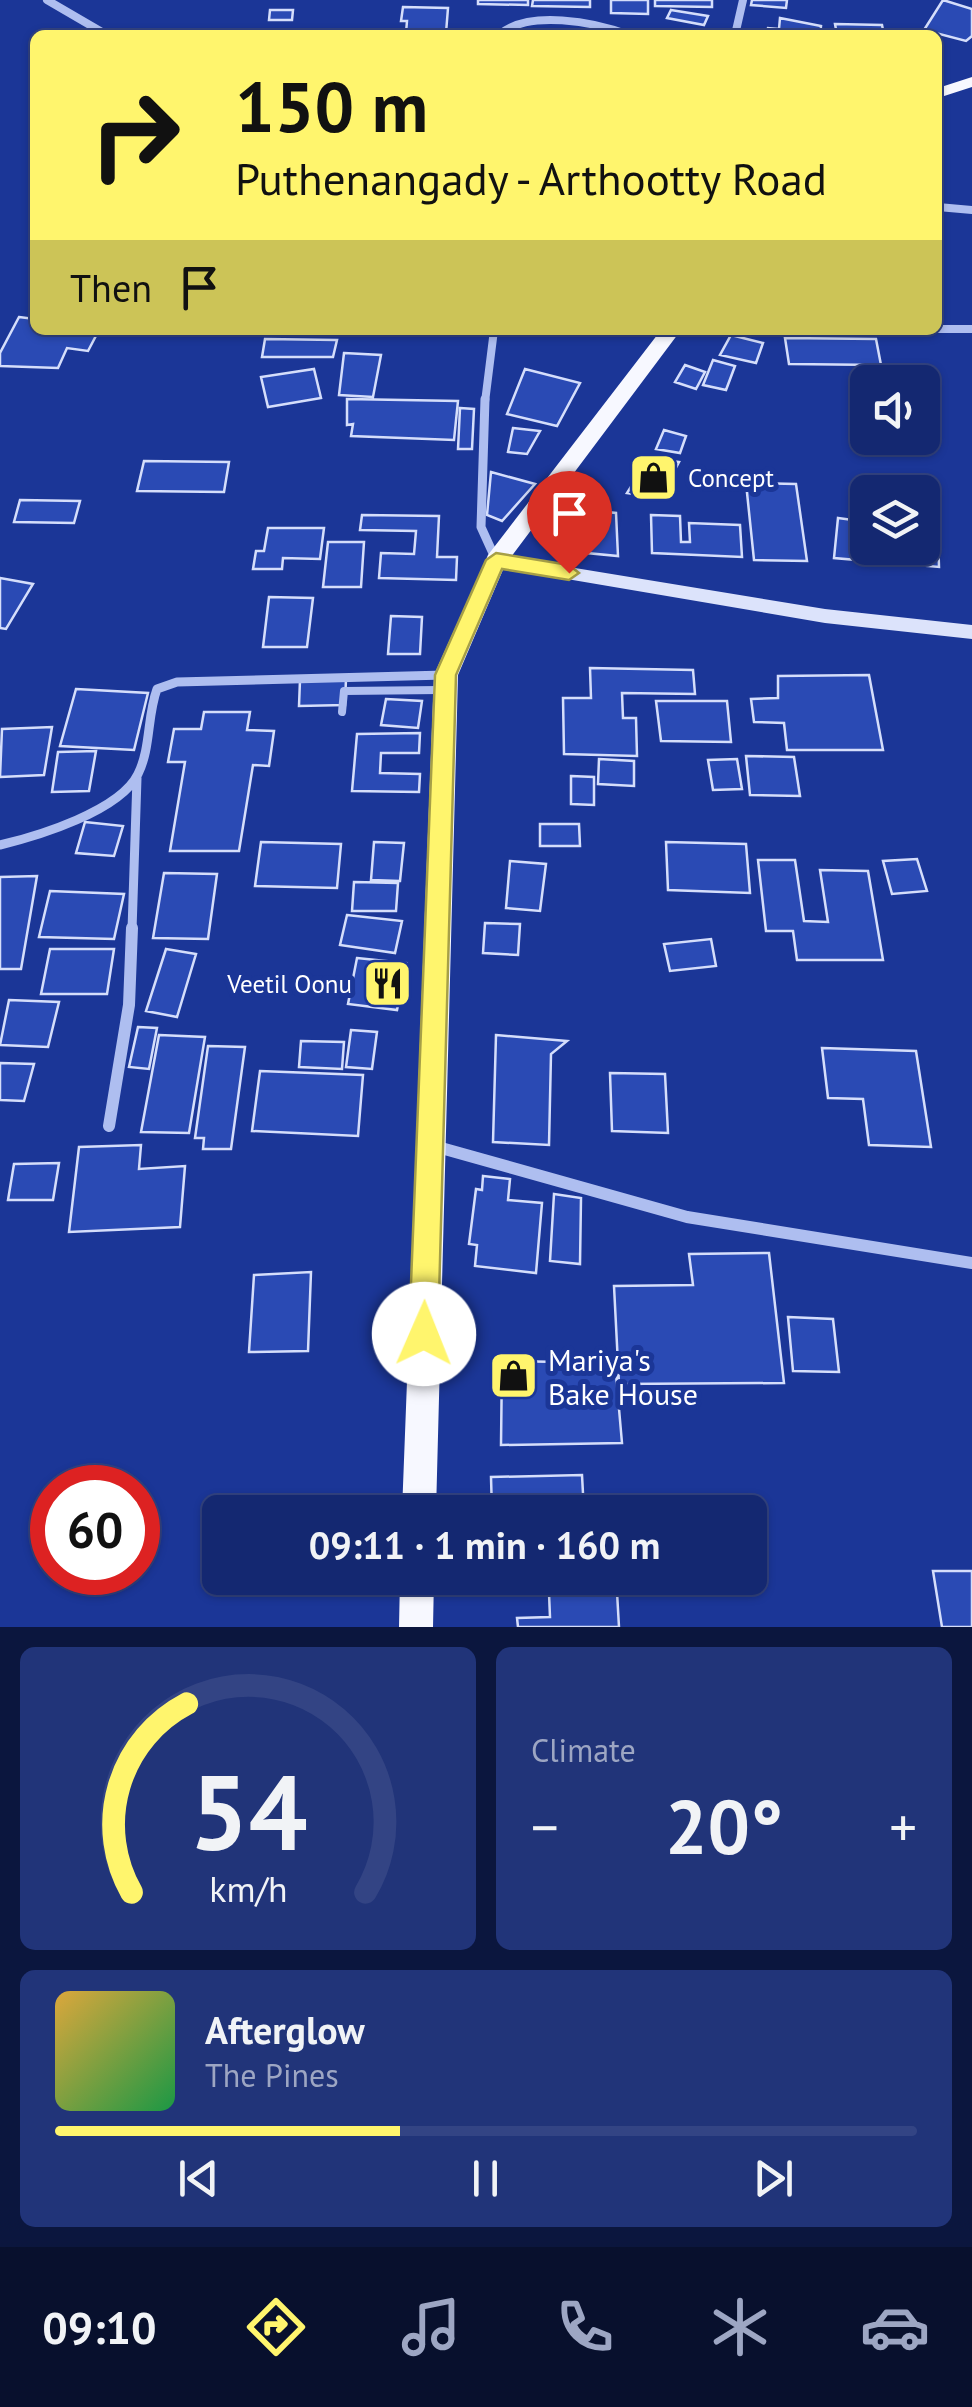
<!DOCTYPE html>
<html lang="en">
<head>
<meta charset="utf-8">
<style>
	:root { --surface:#142871; --page:#213479; --text:#f1f3f6; --muted:#9da6c3; --line:#334484; --accent:#fff56d }
	body { margin:0; font-family:"PT Sans",sans-serif; background:var(--page); color:var(--text); height:100vh; display:flex; flex-direction:column; font-size:38px; white-space:nowrap }
	* { box-sizing:border-box; margin:0 }
	p { font-size:32px; color:var(--muted) }
	.icon { flex:none; width:55px; height:55px; fill:none; stroke:currentColor; stroke-width:2; stroke-linecap:round; stroke-linejoin:round }
	.map { position:relative; height:1627px; overflow:hidden }
	.sheet { display:flex; flex-direction:column; gap:20px; padding:20px; background:#0b163e; flex:1 }
	.sheet>* { flex:none }
	.top-card { position:absolute; left:30px; top:30px; width:912px; height:305px; border-radius:15px; box-shadow:0 2px 8px #0004,0 0 0 2px var(--line); background:#fff56d; color:#111; overflow:hidden }
	.tools { position:absolute; left:850px; top:365px; display:grid; gap:20px }
	.tools a { display:grid; place-items:center; width:90px; height:90px; border-radius:15px; background:var(--surface); box-shadow:0 2px 8px #0004,0 0 0 2px var(--line); font-size:50px }
	.speed { position:absolute; left:30px; top:1465px; display:flex; gap:20px; font-size:50px; font-weight:700; text-align:center }
	.speed>* { display:grid; place-content:center; width:130px; height:130px; border-radius:50%; background:var(--surface); box-shadow:0 2px 8px #0004,0 0 0 2px var(--line); line-height:1 }
	.speed .limit { border:15px solid #d22; background:#fff; color:#111 }
	.pin { position:absolute; display:grid; place-items:center; width:85px; height:85px; color:#fff; margin:-102px -42px; border-radius:50% 50% 50% 0; rotate:-45deg; box-shadow:0 0 10px #0007 }
	.pin .icon { rotate:45deg }
	.me { position:absolute; width:110px; margin:-55px; rotate:1deg; stroke-linejoin:round; filter:drop-shadow(0 0 8px #0008) }
	.turn { display:flex; align-items:center; gap:35px; height:210px; padding:0 40px; font-size:45px }
	.turn .icon { width:130px; height:130px; stroke-width:2.5 }
	.turn b { display:block; font-size:70px; line-height:85px }
	.then { display:flex; align-items:center; height:95px; padding:0 40px; background:#0003; gap:20px; font-size:38px }
	.big { font-size:75px; font-weight:700; line-height:1.1 }
	.sheet .tile { flex:1; display:flex; flex-direction:column; justify-content:center; gap:15px; min-width:0; padding:0 35px; border-radius:15px; background:var(--page) }
	.sheet .dial { align-items:center; gap:0 }
	.dial svg { height:260px; overflow:visible; fill:none; stroke:var(--line); stroke-width:7; stroke-linecap:round; text-anchor:middle }
	.dial text { fill:var(--text); stroke:none }
	.song { display:flex; align-items:center; gap:30px }
	.cover { width:120px; height:120px; border-radius:15px; background:linear-gradient(135deg,hsl(40 70% 55%),hsl(140 70% 35%)) }
	.played { height:10px; border-radius:5px; background:linear-gradient(90deg,var(--accent) 40%,var(--line) 40%) }
	.keys { display:flex; justify-content:space-around; direction:ltr }
	.heat { display:flex; justify-content:space-between; align-items:center; font-size:55px; direction:ltr }
	.sheet .tiles { flex:1; display:grid; gap:20px; grid-template-columns:1fr 1fr }
	.tile:last-child { grid-column:span 2 }
	.trip { position:absolute; left:202px; top:1495px; width:565px; height:100px; border-radius:15px; background:var(--surface); box-shadow:0 2px 8px #0004,0 0 0 2px var(--line); font-weight:700; line-height:100px; text-align:center }
	.menu { display:flex; height:160px; justify-content:space-around; align-items:center; background:#08102d; color:var(--muted) }
	.menu .icon { width:70px; height:70px }
	.menu .active { color:var(--accent) }
	.menu b { font-size:45px; color:var(--text) }
	.map>svg:first-child { display:block }
	.building { fill:#2a4ab4; stroke:#d5defb; stroke-width:2.5 }
	.lines { fill:none; stroke-linecap:round; stroke-linejoin:round }
	.service { stroke:#aebef0; stroke-width:8 }
	.minor-far2 { stroke:#aebef0; stroke-width:8 }
	.minor-far1 { stroke:#aebef0; stroke-width:9 }
	.minor { stroke:#aebef0; stroke-width:12 }
	.secondary { fill:#dce3fb; fill-rule:evenodd }
	.primary { fill:#f7f8ff; fill-rule:evenodd }
	.route { fill:#fff56d; stroke:#a69f47; stroke-width:2.5 }
	.labels { text-anchor:middle; dominant-baseline:central; stroke-width:10; stroke-linejoin:round; paint-order:stroke }
	.poi-label { font-size:25px; fill:#fff; stroke:#1b3697; text-anchor:start }
	.near-poi-label { font-size:30px; fill:#fff; stroke:#1b3697; text-anchor:start }
</style>
</head>
<body>
<div class="map">
<svg width="972" height="1627" viewBox="0 0 972 1627">
	<rect width="100%" height="100%" fill="#1b3697"/>
	<!-- building -->
	<path class="building" d="M478,0H528V5L478,4Z
		M533,0H590V7L532,6Z
		M611,0H648V14L611,13Z
		M655,0H712V7L655,6Z
		M752,0H787L786,8L751,5Z
		M943,0L972,9V36L966,41L924,30Z
		M403,7L448,8L446,33H406L407,21H401Z
		M270,10H293L292,20H269Z
		M671,10L708,16L704,25L667,18Z
		M780,18L821,26L820,35H767L768,28L779,29Z
		M835,24L882,25L884,35H837Z
		M19,317L35,319V330H99L88,351L67,348L58,368L0,366V353Z
		M731,335L763,343L756,363L720,355Z
		M785,338L876,339L881,365L789,364Z
		M265,339L337,340L333,357H262Z
		M344,353L381,355L373,397L339,395Z
		M713,360L735,366L726,390L703,385Z
		M685,365L705,372L696,389L675,382Z
		M314,369L321,398L268,407L261,377Z
		M525,369L580,383L557,426L507,414Z
		M347,399L458,401L454,440L351,436L353,424L347,425Z
		M460,408L474,409L472,449H458Z
		M513,428L540,431L527,454L508,452Z
		M664,430L686,436L680,453L656,449Z
		M649,458L679,462L660,498L627,493Z
		M144,461L229,462L224,492L137,491Z
		M491,472L535,484L502,521L487,515Z
		M746,483L796,484L807,561L754,560Z
		M20,500L80,501L74,523L14,522Z
		M597,511L616,513L618,556L587,553L586,531L595,523Z
		M362,515L439,516L437,557H457L456,580L379,578L381,553L414,554L416,531L360,530Z
		M651,515L680,516L681,542H690L689,523L740,525L742,557L652,553Z
		M838,518L868,522V548H922V530L938,532L939,567L834,558Z
		M268,528H324L320,559L283,558L282,569H253L256,551H264Z
		M328,542H364L361,587H323Z
		M0,578L33,584L6,629L0,628Z
		M269,597L313,598L307,647H263Z
		M391,616L422,617L420,654H388Z
		M590,668L693,670L695,694L622,693L623,718H636L637,756L564,754L563,698H591Z
		M869,675L883,750H787L784,723L754,722L751,699L778,698V676Z
		M346,678L345,705L299,706L300,680Z
		M76,689L148,693L134,750L60,746Z
		M386,699L422,701L418,728L381,725Z
		M656,701H727L731,742L661,741Z
		M204,712H250L247,730L274,731L269,766L253,765L239,851H170L185,762H168L174,729H201Z
		M52,727L44,775L0,777L2,729Z
		M420,733L419,753H381L380,773L420,774L419,792L352,791L357,734Z
		M96,751L89,791L52,792L58,752Z
		M746,756L794,757L800,796L750,795Z
		M599,759L634,761V786L598,784Z
		M737,759L742,789L713,790L708,760Z
		M571,776L594,777V805L571,804Z
		M85,822L123,826L114,856L76,853Z
		M540,824H579L580,846H540Z
		M261,842L341,844L337,888L255,886Z
		M374,842L404,843L400,881L371,880Z
		M666,842L746,844L750,893L668,890Z
		M917,859L927,891L892,894L883,861Z
		M758,860H795L804,921L828,922L820,870L868,871L883,960H797L793,931H766Z
		M510,861L546,864L540,911L506,908Z
		M164,873L217,874L208,939L153,938Z
		M37,876L21,969H0V877Z
		M354,882L398,883L396,911H352Z
		M50,891L124,894L114,939L39,937Z
		M347,915L402,921L395,953L340,945Z
		M485,923L520,924L518,955L483,953Z
		M711,939L716,966L670,971L664,944Z
		M50,949H114L107,994H41Z
		M166,949L196,954L177,1017L146,1011Z
		M357,958L406,963L397,1010L348,1004Z
		M9,1000L59,1002L48,1047L0,1045Z
		M138,1027L157,1028L149,1069L129,1067Z
		M351,1030L377,1032L372,1069L346,1067Z
		M159,1035L205,1037L189,1133L141,1132Z
		M496,1035L567,1041L551,1054L549,1145L493,1142Z
		M301,1041L344,1042L342,1069L299,1067Z
		M208,1046L245,1047L231,1149H203L204,1138H195Z
		M822,1048L916,1051L931,1147L869,1145L863,1099L828,1098Z
		M0,1063L34,1064L24,1101L0,1100Z
		M260,1071L363,1075L358,1136L252,1131Z
		M610,1073L665,1074L668,1133L612,1131Z
		M141,1145L139,1169L185,1166L180,1227L69,1232L79,1147Z
		M59,1163L53,1200H8L14,1164Z
		M483,1176L510,1179L508,1200L542,1203L536,1273L475,1266L477,1245L469,1244L476,1189L482,1190Z
		M554,1194L581,1198L580,1264L550,1261Z
		M769,1253L784,1383L619,1384L614,1286L693,1285L689,1254Z
		M311,1272L308,1351L249,1352L254,1275Z
		M788,1317L833,1319L839,1372L793,1371Z
		M502,1361L615,1363L622,1443L501,1445Z
		M582,1475L584,1512H492L491,1477Z
		M933,1571H972V1627H942Z
		M494,1578H588V1579L494,1582Z
		M617,1592L619,1627H518L517,1618L550,1617L549,1593Z"/>
	<g class="lines">
		<!-- service -->
		<path class="service" d="M342,712L344,691L440,690"/>
		<!-- minor-far2 -->
		<path class="minor-far2" d="M47,0L107,35
			M499,35C528,9 595,22 629,35
			M735,35L743,0
			M938,207L972,210
			M938,329H972
			M485,402L494,330"/>
		<!-- minor-far1 -->
		<path class="minor-far1" d="M485,399L481,527L496,560
			M0,845C38,836 120,811 138,774C151,748 147,716 157,689L177,682L445,675
			M132,930L137,778"/>
		<!-- minor -->
		<path class="minor" d="M109,1126L129,1005L132,928
			M434,1146L687,1217L972,1263"/>
		<!-- secondary -->
		<path class="secondary" d="M496,555L825,609L972,625V639L825,623L496,567L487,561Z"/>
		<!-- primary -->
		<path class="primary" d="M972,77V87L938,98V88Z
			M661,330H681L505,565L458,675L436,1512H402L434,675L488,555Z
			M400,1578H434L433,1627H399Z"/>
	</g>
	<!-- route -->
	<path class="route" d="M496,553L569,565L579,573L569,580L502,569L456,675L438,1334L434,1345L424,1349L413,1345L409,1334L435,675L486,560Z"/>
	<!-- icons -->
	<defs>
		<symbol id="shop-square" viewBox="-11 -11 22 22"><rect x="-9" y="-9" width="18" height="18" rx="4" fill="#fff56d" stroke="#1b3697"/><path d="M-5-2.5h2.3a2.7 3.5 0 0 1 5.4 0H5L5.5 6h-11ZM-1.5-2.5h3a1.5 2.3 0 0 0-3 0Z" fill="#111"/></symbol>
		<symbol id="restaurant-square" viewBox="-11 -11 22 22"><rect x="-9" y="-9" width="18" height="18" rx="4" fill="#fff56d" stroke="#1b3697"/><path d="M-5-6h1v4h1v-4h1v4h1v-4h1v5L-1.5 .5V6h-2V.5L-5-1ZM5-6V6H3V1.5H1.5Q1.5-4 5-6Z" fill="#111"/></symbol>
	</defs>
	<g fill-rule="evenodd">
		<use href="#shop-square" x="626" y="450" width="55" height="55"/>
		<use href="#restaurant-square" x="360" y="956" width="55" height="55"/>
		<use href="#shop-square" x="486" y="1348" width="55" height="55"/>
	</g>
	<g class="labels">
		<!-- poi labels -->
		<g class="poi-label">
			<text x="688" y="478">Concept</text>
			<text x="352" y="984" text-anchor="end">Veetil Oonu</text>
		</g>
		<!-- near-poi labels -->
		<g class="near-poi-label">
			<text x="548" y="1359">Mariya's<tspan x="548" dy="34">Bake House</tspan></text>
		</g>
	</g>
</svg>
<div class="tools">
<a><svg class="icon" aria-label="sound" viewBox="0 0 24 24"><path d="M4 9h4l5-4v14l-5-4H4zM17 9q2 3 0 6"/></svg></a>
<a><svg class="icon" aria-label="layers" viewBox="0 0 24 24"><path d="M12 4l9 5-9 5-9-5zM3 14l9 5 9-5"/></svg></a>
</div>
<div class="speed"><div class="limit">60</div></div>
<div class="pin" style="left:569px;top:573px;background:#d93025"><svg class="icon" aria-label="arrive" viewBox="0 0 24 24"><path d="M6 21V4h12l-3 4 3 4H6"/></svg></div>
<svg class="me" style="left:424px;top:1334px" viewBox="-20 -20 40 40"><circle r="19" fill="#fff"/><path d="M0-13L10 11 0 6-10 11z" fill="#fff56d"/></svg>
<div class="trip">09:11 · 1 min · 160 m</div>
<div class="top-card">
<div class="turn"><svg class="icon" aria-label="right" viewBox="0 0 24 24"><path d="M7 20v-9h11M14 6l5 5-5 5"/></svg><div><b>150 m</b>Puthenangady - Arthootty Road</div></div>
<div class="then">Then<svg class="icon" aria-label="arrive" viewBox="0 0 24 24"><path d="M6 21V4h12l-3 4 3 4H6"/></svg></div>
</div>
</div>
<section class="sheet">
<div class="tiles">
<div class="tile dial"><svg viewBox="0 0 100 80">
<path d="M14 69A42 42 0 1 1 86 69"/>
<path d="M14 69A42 42 0 0 1 31 11" stroke="#fff56d"/>
<text x="50" y="56" font-size="32" font-weight="700">54</text>
<text x="50" y="72" font-size="11">km/h</text>
</svg></div>
<div class="tile"><p>Climate</p>
<div class="heat"><a>−</a><b class="big">20°</b><a>+</a></div>
</div>
<div class="tile">
<div class="song"><i class="cover"></i><div><b>Afterglow</b><p>The Pines</p></div></div>
<div class="played"></div>
<div class="keys"><svg class="icon" aria-label="previous" viewBox="0 0 24 24"><path d="M18 5L8 12l10 7zM5 5v14"/></svg><svg class="icon" aria-label="pause" viewBox="0 0 24 24"><path d="M8 5v14M16 5v14"/></svg><svg class="icon" aria-label="next" viewBox="0 0 24 24"><path d="M6 5l10 7-10 7zM19 5v14"/></svg></div>
</div>
</div>
</section>
<nav class="menu">
<b>09:10</b>
<svg class="icon active" aria-label="directions" viewBox="0 0 24 24"><path d="M12 3l9 9-9 9-9-9zM9 14v-3h6M13 9l2 2-2 2"/></svg>
<svg class="icon" aria-label="music" viewBox="0 0 24 24"><path d="M9 18V5l10-2v13"/><circle cx="6" cy="18" r="3"/><circle cx="16" cy="16" r="3"/></svg>
<svg class="icon" aria-label="phone" viewBox="0 0 24 24"><path d="M5 4h4l2 5-3 2q2 4 5 5l2-3 5 2v4C11 20 4 13 5 4z"/></svg>
<svg class="icon" aria-label="climate" viewBox="0 0 24 24"><path d="M12 3v18M4 7l16 10M4 17L20 7"/></svg>
<svg class="icon" aria-label="car" viewBox="0 0 24 24"><path d="M5 17H2v-5l4-1 3-4h7l3 4 3 1v5h-3M9 17h6M6 11h13"/><circle cx="7" cy="17" r="2"/><circle cx="17" cy="17" r="2"/></svg>
</nav>
</body>
</html>
